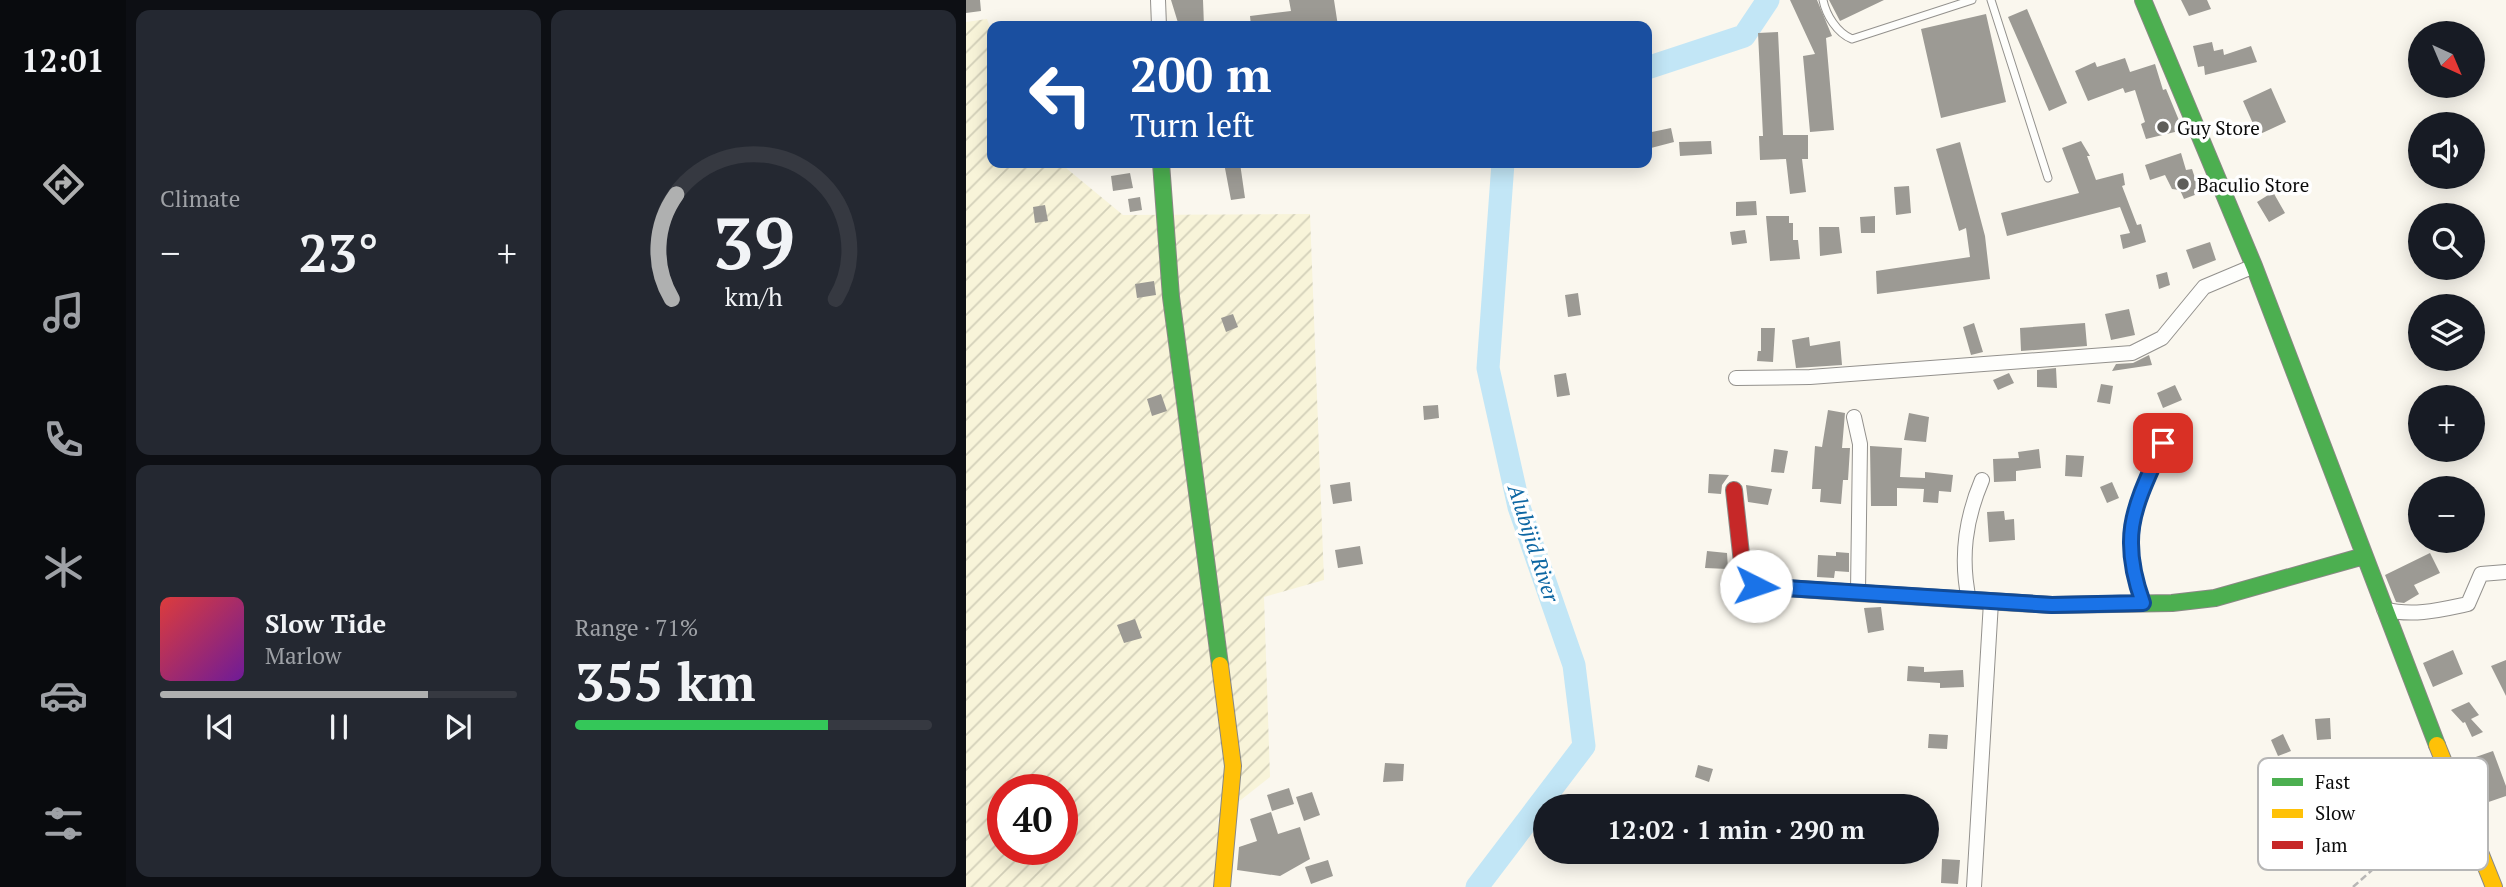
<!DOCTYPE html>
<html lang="en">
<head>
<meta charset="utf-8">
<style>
	:root { --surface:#171b24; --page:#242831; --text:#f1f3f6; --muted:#9ea1a6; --line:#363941; --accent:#afb0b0 }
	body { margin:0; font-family:"PT Serif",serif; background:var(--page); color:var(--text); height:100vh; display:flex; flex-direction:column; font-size:26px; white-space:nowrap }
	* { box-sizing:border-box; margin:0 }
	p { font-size:23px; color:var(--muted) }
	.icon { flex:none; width:38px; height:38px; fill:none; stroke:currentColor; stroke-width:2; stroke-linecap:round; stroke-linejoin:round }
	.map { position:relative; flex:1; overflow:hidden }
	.sheet { display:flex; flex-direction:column; gap:10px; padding:10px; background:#0d0f14; width:840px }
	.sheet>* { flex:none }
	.banner { position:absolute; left:21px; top:21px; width:665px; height:147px; border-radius:14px; box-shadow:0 4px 18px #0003; background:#1a4fa0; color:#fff; overflow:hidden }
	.needle { width:46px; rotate:136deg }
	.tools { position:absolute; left:1442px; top:21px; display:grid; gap:14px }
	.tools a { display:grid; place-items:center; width:77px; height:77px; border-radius:50%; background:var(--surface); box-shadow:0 4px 18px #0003; font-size:35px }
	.speed { position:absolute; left:21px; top:774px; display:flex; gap:14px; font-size:35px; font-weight:700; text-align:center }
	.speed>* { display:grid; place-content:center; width:91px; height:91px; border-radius:50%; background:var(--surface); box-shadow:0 4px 18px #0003; line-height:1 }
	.speed .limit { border:10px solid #d22; background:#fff; color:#111 }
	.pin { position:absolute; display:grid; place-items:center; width:60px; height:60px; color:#fff; margin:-30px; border-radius:14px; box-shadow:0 4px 10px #0006 }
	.me { position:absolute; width:77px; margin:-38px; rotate:94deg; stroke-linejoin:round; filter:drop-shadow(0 0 5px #0008) }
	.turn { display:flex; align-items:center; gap:24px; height:147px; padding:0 28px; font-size:32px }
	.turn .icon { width:91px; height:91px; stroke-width:2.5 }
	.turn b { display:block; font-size:49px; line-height:60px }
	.big { font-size:52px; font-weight:600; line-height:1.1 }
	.sheet .card { flex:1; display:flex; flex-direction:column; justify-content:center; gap:10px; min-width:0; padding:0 24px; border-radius:14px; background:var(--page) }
	.sheet .dial { align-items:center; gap:0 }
	.dial svg { height:182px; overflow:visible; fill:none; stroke:var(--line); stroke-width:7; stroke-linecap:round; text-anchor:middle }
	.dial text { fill:var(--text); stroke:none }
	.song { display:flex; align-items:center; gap:21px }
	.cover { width:84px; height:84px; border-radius:10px; background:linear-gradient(135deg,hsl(0 70% 55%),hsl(280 70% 35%)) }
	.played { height:7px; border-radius:4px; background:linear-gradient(90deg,var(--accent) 75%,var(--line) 75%) }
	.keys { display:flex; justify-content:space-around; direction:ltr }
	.heat { display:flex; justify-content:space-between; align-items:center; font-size:38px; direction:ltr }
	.charge { height:10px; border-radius:5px; background:linear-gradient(90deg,#34c759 71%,var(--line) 0) }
	.sheet .tiles { flex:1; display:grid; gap:10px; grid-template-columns:repeat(2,1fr) }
	.trip { position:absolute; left:567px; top:794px; width:406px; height:70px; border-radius:35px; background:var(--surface); box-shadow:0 4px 18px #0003; font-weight:600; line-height:70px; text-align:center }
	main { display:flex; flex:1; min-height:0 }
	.tabs { display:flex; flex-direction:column; width:126px; justify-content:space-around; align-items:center; background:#090b0e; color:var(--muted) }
	.tabs .icon { width:49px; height:49px }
	.tabs .current { color:var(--accent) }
	.tabs b { font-size:32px; color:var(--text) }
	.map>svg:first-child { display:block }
	.farmland { fill:url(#farmland-furrows); fill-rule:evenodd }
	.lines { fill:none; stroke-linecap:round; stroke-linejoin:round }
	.river { stroke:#c2e6f6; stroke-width:23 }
	.building { fill:#9c9a94 }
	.lane-casing { stroke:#93918d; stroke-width:9 }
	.street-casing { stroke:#93918d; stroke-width:16 }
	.fast-casing { stroke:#898884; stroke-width:18 }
	.slow-casing { stroke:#898884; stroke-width:18 }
	.jam-casing { stroke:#898884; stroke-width:18 }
	.path { stroke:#b7b6b5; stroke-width:2.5; stroke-dasharray:7 3.5; stroke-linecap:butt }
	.lane { stroke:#fefefc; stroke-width:7 }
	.street { stroke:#fefefc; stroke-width:14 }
	.fast { stroke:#4caf50; stroke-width:16 }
	.slow { stroke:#ffc107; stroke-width:16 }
	.jam { stroke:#c62828; stroke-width:16 }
	.route-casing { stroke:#114b97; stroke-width:18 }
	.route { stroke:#1a73e8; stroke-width:12 }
	.poi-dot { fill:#5f5e5a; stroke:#fff; stroke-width:2.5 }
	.labels { text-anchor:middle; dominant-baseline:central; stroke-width:7; stroke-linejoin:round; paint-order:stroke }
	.poi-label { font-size:19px; fill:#0b0b0b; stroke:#fff; text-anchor:start }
	.water-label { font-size:21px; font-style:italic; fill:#0e67a3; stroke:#fff }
	.key { fill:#fff; stroke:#b6b6b6; stroke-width:2 }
	.key-label { font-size:19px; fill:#0b0b0b }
</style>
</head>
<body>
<main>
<nav class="tabs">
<b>12:01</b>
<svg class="icon current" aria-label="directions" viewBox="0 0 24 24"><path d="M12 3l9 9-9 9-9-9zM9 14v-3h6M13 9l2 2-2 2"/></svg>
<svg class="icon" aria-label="music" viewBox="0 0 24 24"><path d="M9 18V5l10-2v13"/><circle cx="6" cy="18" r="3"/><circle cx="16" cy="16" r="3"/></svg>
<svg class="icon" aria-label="phone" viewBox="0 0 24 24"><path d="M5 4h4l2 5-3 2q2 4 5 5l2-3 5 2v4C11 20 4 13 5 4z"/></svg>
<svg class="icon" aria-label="climate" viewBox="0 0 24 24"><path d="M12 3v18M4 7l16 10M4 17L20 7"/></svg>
<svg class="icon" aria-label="car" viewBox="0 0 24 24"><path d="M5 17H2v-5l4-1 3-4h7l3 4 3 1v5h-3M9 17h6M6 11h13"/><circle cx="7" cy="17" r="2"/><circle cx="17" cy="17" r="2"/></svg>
<svg class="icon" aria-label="filters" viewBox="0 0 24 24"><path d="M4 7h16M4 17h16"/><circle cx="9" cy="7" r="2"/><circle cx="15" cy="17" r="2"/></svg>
</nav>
<section class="sheet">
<div class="tiles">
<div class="card"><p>Climate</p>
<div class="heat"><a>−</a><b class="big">23°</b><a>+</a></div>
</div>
<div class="card dial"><svg viewBox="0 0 100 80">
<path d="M14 69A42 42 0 1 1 86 69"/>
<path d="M14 69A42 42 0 0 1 16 23" stroke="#afb0b0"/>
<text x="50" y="56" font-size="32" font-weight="700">39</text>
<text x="50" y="72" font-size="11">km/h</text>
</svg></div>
<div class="card">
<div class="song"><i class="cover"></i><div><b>Slow Tide</b><p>Marlow</p></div></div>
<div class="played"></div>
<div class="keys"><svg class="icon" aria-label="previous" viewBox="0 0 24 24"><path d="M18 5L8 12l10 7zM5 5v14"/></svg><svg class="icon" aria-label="pause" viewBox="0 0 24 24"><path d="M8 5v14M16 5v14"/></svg><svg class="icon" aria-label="next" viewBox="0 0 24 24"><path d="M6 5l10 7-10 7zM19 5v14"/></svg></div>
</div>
<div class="card"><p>Range · 71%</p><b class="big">355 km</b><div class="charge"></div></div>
</div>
</section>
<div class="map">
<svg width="1540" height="887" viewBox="0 0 1540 887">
	<defs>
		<pattern id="farmland-furrows" width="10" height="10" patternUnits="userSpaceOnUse" patternTransform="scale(1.75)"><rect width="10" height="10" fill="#f8f4d9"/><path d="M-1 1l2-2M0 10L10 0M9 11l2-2" fill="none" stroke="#d3d0b9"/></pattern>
	</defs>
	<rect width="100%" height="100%" fill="#faf7ee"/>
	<!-- farmland -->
	<path class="farmland" d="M21,19L26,33V163H94L157,215L344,214L358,580L298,597L304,777L252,818L254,887H0V22ZM37,789H96V849H37Z"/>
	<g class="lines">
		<!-- river -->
		<path class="river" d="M681,68L778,36L802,0
			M511,887L618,746L608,665L553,507L522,368L537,163"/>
	</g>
	<!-- building -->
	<path class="building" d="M0,0H14L15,11L0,13Z
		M205,0H237L238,26H213Z
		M323,0H368L372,26H285L284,16L325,11Z
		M824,0H851L866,36L860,38L868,130L844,132L837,56L849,54Z
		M863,0H918L874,21Z
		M1215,0H1241L1245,9L1223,16Z
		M1061,9L1101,103L1083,111L1042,17Z
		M1020,14L1040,102L975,118L955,29Z
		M812,32L817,135H842V159H836L840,192L824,194L820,159L794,160L793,136H797L792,33Z
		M1246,42L1248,51L1257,49L1258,55L1285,46L1291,62L1239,75L1238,66L1232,67L1227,46Z
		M1159,58L1164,72L1189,64L1197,90L1200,89L1217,130L1180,139L1175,124L1179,122L1169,90L1159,93L1157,88L1122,101L1109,71L1129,62L1131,67Z
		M1305,88L1320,122L1292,135L1277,101Z
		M705,128L708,142L685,148L681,133Z
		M745,141L746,154L714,156L713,142Z
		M1115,141L1124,156H1121L1130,180L1157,173L1159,185L1156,186L1171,225L1175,224L1180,242L1157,249L1154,235L1164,233L1154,207L1041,236L1035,213L1113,193L1096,148Z
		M994,142L1019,236L1024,279L911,294L910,271L1004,257L1000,228L993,231L970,149Z
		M1215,153L1220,170L1226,169L1234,193L1218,199L1214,190L1206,189L1199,175L1184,180L1179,165Z
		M258,163H274L279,198L265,200Z
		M164,173L167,188L147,191L145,176Z
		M943,186L945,213L930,215L928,187Z
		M1307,192L1319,213L1303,222L1291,202Z
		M174,197L176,210L164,212L162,199Z
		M790,201L791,215L770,216V202Z
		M79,205L82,221L69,223L67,207Z
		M800,216H823V223H827V240H832L834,259L804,261Z
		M909,216V233H895L894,217Z
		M853,227H873L876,253L854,256Z
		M779,230L781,243L766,245L764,232Z
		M1244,242L1250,260L1227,269L1220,250Z
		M1201,272L1204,285L1193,289L1190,275Z
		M188,281L190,295L171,298L169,284Z
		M612,293L615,315L602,317L599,295Z
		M1163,309L1169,335L1145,340L1139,314Z
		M267,314L272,327L260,332L255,318Z
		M1008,323L1017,352L1005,355L997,327Z
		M1119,323L1121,346L1055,351L1054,328Z
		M795,328H809L807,362L791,361L792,351H795Z
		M843,337L844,346L874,341L876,365L830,368L826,340Z
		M1183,355L1186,365L1146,371L1150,364L1167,363Z
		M1090,368L1091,388L1071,387V370Z
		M600,373L604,395L591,397L588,375Z
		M1043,373L1048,383L1032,390L1027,380Z
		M1135,384L1147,386L1144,404L1131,402Z
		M1209,385L1216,400L1197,408L1191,393Z
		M195,394L201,411L186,416L181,399Z
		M472,405L473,418L458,420L457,406Z
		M862,410L879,413L876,448H884L882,480H877L875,504L854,502L855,489H846L849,446L856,447Z
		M943,413L963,417L960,442L938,440Z
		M904,446L936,448L934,477L959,478V472L987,475L985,492L973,491L972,503L957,502L958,489L931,488V506H905Z
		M808,449L822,451L818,473L805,472Z
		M1073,449L1075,468L1050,471V481L1028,482L1027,459L1053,458L1052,452Z
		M1100,455L1118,456L1116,477L1099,476Z
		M743,474L763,475L756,485L755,494L742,493Z
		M384,482L386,501L367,504L364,485Z
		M1146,482L1153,498L1141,503L1134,487Z
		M780,485L806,489L802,505L782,502Z
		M1038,511L1039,520L1048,519L1049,540L1023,542L1021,512Z
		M394,546L397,564L372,568L369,550Z
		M741,551L761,553L762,569L739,568Z
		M870,552L883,553V572L869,571L868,578L851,577L852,555L870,556Z
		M1464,553L1474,573L1448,585L1453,594L1438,603L1430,602L1419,575Z
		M788,558L805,559V570L789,569Z
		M915,607L918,630L902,633L898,608Z
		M169,619L176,638L158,643L151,625Z
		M1487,650L1497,674L1467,687L1457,663Z
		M1540,660V696L1525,666Z
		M942,666L958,667V672L997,670L998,687L974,688V683L941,681Z
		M1503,702L1513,715L1505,719L1517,732L1506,737L1499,722L1497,723L1485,710Z
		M1364,718L1365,739L1351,740L1349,719Z
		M963,734L982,735L981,749L962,748Z
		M1317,734L1325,751L1312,756L1305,740Z
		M1527,751L1540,786V796L1511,806L1506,790L1515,787L1504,759Z
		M419,763L438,764L437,781L417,782Z
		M732,765L747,769L743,782L729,777Z
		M323,788L328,804L306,811L301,795Z
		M346,792L354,815L338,821L330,797Z
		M305,812L312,834L334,827L344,859L314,876L271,870L273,847L291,841L284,819Z
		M976,859L994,860L992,884L975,883Z
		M362,860L367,876L345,884L339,867Z"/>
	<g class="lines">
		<defs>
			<path id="lane" d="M857,0C860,15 871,33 886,39L1006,0
				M1025,0L1082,178"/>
			<path id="street" d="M192,0L193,26
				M770,378L844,377L1166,353L1196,338L1238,287L1288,266
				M888,417L894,444L892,592
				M1003,600C994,558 999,520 1016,480
				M1177,603C1153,534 1169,506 1197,443
				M1418,609C1446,617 1474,610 1502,604L1515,574L1540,572
				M1008,887L1025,602"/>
			<path id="fast" d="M1177,0L1288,266L1471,745
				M195,163L205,297L254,665
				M893,593L1086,605L1206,603L1249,598L1398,556"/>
			<path id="slow" d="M254,665L267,766L256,887
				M1471,745L1528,887"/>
			<path id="jam" d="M768,490L778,581L790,586L893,593"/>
		</defs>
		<!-- lane casing -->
		<use href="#lane" class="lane-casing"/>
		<!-- street casing -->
		<use href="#street" class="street-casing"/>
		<!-- fast casing -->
		<use href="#fast" class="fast-casing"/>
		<!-- slow casing -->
		<use href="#slow" class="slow-casing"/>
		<!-- jam casing -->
		<use href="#jam" class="jam-casing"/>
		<!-- path -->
		<path class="path" d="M1387,887L1423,855C1416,809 1453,821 1482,814"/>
		<!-- lane -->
		<use href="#lane" class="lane"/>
		<!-- street -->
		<use href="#street" class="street"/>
		<!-- fast -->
		<use href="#fast" class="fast"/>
		<!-- slow -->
		<use href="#slow" class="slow"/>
		<!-- jam -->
		<use href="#jam" class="jam"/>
	</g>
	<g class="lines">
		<defs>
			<path id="route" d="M790,586L1086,605L1177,603C1152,534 1169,506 1197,443"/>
		</defs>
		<!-- route casing -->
		<use href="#route" class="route-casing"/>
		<!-- route -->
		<use href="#route" class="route"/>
	</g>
	<!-- markers -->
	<g class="poi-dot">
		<circle cx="1197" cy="127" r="7"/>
		<circle cx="1217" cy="184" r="7"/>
	</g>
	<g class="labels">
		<!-- poi labels -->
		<g class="poi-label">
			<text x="1211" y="127">Guy Store</text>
			<text x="1231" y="184">Baculio Store</text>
		</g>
		<!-- water labels -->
		<g class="water-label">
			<text transform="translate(568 543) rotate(72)">Alubijid River</text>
		</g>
	</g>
	<!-- legend -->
	<rect x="1292" y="758" width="230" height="112" rx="10" class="key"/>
	<rect x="1306" y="778" width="31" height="8" fill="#4caf50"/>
	<rect x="1306" y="809" width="31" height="9" fill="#ffc107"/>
	<rect x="1306" y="841" width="31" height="8" fill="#c62828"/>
	<g class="key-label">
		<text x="1349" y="789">Fast</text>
		<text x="1349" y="820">Slow</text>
		<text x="1349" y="852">Jam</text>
	</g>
</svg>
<div class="tools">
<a><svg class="needle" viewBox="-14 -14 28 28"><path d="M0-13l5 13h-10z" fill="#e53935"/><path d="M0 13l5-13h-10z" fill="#9ea1a6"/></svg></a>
<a><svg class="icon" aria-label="sound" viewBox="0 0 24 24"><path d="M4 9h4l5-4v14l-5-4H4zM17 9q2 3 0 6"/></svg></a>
<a><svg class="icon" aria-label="search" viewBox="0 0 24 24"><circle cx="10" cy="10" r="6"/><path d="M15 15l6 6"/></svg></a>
<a><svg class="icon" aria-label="layers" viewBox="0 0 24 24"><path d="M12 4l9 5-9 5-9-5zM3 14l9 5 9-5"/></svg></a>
<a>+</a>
<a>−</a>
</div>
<div class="speed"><div class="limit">40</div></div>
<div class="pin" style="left:1197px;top:443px;background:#d93025"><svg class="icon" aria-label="arrive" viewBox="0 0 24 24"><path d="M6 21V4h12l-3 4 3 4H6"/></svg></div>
<svg class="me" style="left:790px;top:586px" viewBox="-20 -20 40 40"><circle r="19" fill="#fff"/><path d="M0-13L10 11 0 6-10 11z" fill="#1a73e8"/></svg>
<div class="trip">12:02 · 1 min · 290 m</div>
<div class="banner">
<div class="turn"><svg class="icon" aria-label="left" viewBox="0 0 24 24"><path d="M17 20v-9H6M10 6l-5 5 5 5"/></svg><div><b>200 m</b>Turn left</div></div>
</div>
</div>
</main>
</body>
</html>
